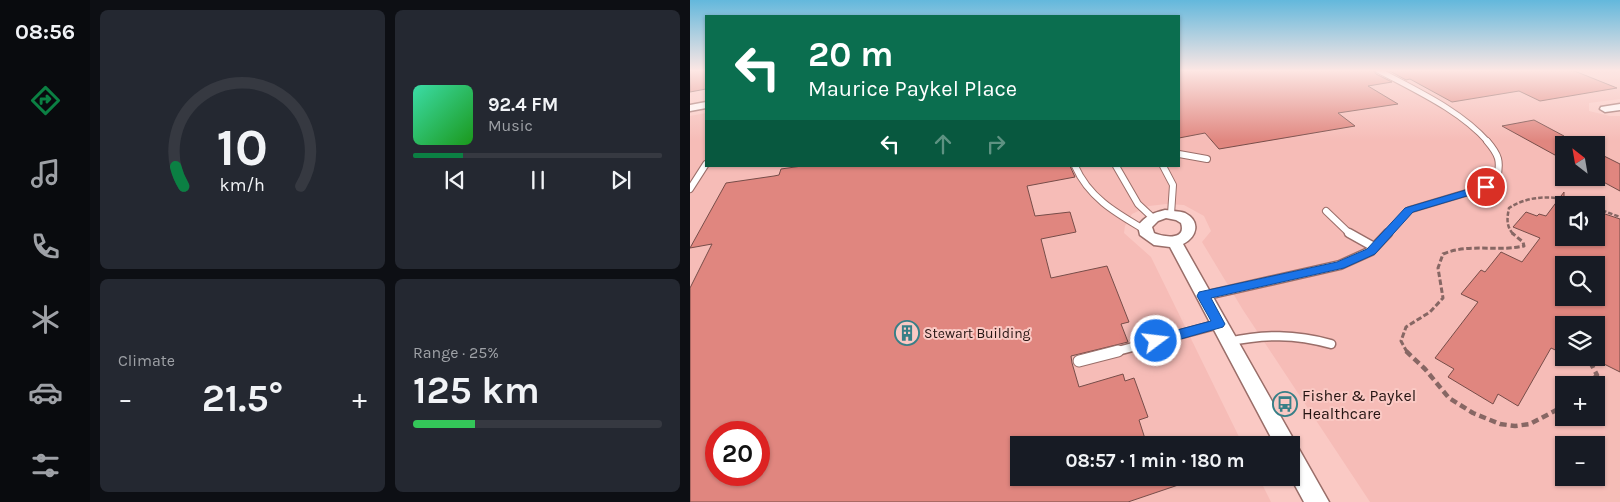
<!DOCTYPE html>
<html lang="en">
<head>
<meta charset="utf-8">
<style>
	:root { --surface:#171b24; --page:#242831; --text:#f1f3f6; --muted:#9ea1a6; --line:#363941; --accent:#0b8043 }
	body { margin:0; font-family:Karla,sans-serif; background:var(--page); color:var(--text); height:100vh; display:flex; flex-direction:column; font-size:19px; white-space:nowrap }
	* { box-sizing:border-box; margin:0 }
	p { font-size:16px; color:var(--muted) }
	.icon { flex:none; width:28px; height:28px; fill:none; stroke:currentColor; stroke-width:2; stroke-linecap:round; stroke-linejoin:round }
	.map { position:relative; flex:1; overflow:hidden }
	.details { display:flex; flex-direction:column; gap:10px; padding:10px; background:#0d0f14; width:600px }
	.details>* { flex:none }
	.top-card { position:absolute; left:15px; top:15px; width:475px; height:152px; border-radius:0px; box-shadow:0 1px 4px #0004; background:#0b6e4f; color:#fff; overflow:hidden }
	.needle { width:32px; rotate:329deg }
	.controls { position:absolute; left:865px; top:136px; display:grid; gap:10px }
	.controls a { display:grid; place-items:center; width:50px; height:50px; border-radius:0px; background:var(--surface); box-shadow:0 1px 4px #0004; font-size:25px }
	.speed { position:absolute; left:15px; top:421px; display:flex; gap:10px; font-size:25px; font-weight:700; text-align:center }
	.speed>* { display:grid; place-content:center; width:65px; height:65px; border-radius:50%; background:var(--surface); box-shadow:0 1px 4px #0004; line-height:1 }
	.speed .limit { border:8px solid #d22; background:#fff; color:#111 }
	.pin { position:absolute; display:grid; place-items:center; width:42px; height:42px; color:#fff; margin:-21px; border:2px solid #fff; border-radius:50%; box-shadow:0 1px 5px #0007 }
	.me { position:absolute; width:55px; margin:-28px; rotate:75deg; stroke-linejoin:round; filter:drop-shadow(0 0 4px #0008) }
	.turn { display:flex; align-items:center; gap:18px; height:105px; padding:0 20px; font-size:22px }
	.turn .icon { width:65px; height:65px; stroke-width:2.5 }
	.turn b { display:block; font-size:35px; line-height:42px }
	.lanes { display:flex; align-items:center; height:48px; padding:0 20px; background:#0003; justify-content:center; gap:25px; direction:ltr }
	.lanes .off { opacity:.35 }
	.big { font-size:38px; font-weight:700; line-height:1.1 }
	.details .tile { flex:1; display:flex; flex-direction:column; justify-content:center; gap:8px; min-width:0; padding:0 18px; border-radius:8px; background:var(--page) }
	.details .dial { align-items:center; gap:0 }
	.dial svg { height:130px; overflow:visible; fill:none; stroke:var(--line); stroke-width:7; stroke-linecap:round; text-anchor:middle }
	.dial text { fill:var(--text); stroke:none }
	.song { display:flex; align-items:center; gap:15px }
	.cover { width:60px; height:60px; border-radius:8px; background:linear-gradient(135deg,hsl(160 70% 55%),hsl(120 70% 35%)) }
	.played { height:5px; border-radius:2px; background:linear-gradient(90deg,var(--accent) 20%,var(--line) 20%) }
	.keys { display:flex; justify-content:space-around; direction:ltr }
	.heat { display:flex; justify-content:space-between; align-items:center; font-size:28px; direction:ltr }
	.charge { height:8px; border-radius:4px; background:linear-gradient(90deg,#34c759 25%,var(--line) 0) }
	.details .tiles { flex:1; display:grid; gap:10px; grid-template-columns:repeat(2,1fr) }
	.trip { position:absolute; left:320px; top:436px; width:290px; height:50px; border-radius:0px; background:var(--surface); box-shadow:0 1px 4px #0004; font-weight:700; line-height:50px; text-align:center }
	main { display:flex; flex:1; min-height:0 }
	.tabs { display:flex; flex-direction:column; width:90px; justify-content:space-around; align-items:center; background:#090b0e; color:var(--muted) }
	.tabs .icon { width:35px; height:35px }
	.tabs .on { color:var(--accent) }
	.tabs b { font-size:22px; color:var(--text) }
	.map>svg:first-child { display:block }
	.built { fill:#f6bcb7; fill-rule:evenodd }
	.building { fill:#e0867f; stroke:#774d49; fill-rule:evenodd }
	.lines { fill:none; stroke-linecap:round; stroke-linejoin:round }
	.service-far3-casing { stroke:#9a6e69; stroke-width:7 }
	.service-far2-casing { stroke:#9a6e69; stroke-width:8 }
	.service-far1-casing { stroke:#9a6e69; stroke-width:11 }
	.service-casing { stroke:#9a6e69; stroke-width:13 }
	.minor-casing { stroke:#9a6e69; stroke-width:3 }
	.path-far2 { stroke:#876764; stroke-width:2.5; stroke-dasharray:4.5 2; stroke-linecap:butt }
	.path-far1 { stroke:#876764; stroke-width:3; stroke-dasharray:5.5 2.5; stroke-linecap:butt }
	.path { stroke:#876764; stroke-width:4.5; stroke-dasharray:7 4; stroke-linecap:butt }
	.service-far3 { stroke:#fff; stroke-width:5 }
	.service-far2 { stroke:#fff; stroke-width:6 }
	.service-far1 { stroke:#fff; stroke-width:8 }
	.service { stroke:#fff; stroke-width:11 }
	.minor { fill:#fff; fill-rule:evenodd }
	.route { fill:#1a73e8; stroke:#114b97 }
	.labels { text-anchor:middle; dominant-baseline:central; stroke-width:4; stroke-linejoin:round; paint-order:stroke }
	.poi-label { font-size:14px; fill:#261513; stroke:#fac9c4; text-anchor:start }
	.near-poi-label { font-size:16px; fill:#261513; stroke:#fac9c4; text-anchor:start }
</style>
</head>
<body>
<main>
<nav class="tabs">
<b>08:56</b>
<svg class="icon on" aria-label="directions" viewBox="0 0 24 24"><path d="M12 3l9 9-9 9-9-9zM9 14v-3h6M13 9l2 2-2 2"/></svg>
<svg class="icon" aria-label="music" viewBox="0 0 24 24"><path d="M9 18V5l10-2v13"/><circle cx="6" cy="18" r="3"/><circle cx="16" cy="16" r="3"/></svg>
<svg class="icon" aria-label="phone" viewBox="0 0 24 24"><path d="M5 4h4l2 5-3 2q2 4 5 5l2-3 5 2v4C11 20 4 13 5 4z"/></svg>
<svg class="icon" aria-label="climate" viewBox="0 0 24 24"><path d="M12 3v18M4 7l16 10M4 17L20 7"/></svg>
<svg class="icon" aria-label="car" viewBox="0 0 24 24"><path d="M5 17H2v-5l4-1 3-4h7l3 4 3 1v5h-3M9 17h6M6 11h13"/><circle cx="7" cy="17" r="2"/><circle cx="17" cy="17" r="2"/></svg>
<svg class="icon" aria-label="filters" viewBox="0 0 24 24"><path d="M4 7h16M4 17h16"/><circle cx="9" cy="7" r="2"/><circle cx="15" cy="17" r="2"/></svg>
</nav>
<section class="details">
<div class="tiles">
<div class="tile dial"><svg viewBox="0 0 100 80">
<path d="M14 69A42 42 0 1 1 86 69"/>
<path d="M14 69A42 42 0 0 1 9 57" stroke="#0b8043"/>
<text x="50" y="56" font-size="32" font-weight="700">10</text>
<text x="50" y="72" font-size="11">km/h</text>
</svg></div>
<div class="tile">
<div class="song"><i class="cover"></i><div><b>92.4 FM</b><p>Music</p></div></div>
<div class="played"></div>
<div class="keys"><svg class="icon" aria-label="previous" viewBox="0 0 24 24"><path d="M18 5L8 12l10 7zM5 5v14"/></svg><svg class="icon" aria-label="pause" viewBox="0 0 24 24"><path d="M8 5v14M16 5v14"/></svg><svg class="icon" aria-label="next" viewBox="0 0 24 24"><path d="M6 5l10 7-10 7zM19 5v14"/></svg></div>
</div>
<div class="tile"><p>Climate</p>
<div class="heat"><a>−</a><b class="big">21.5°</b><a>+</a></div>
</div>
<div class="tile"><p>Range · 25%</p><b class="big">125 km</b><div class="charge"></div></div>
</div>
</section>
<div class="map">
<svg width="930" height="502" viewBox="0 0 930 502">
	<rect width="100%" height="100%" fill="#fac9c4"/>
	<!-- built -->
	<path class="built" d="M489,70H930V99L899,103V111L920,116H930V502H680L553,310L512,242L521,231L514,216L494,205L476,204L459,206L442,214L435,226L434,233L461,257L553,445H329V478H569L581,502H0V116L16,113V166H489ZM874,145H906V178H874ZM874,205H906V238H874ZM874,265H906V298H874ZM874,325H906V358H874ZM874,385H906V418H874ZM26,432H69V475H26ZM874,445H906V478H874Z"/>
	<!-- building -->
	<path class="building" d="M0,70H16V89L0,92Z
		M489,70H684L686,74L702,82L678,86L708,104L648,113L665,126L529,149L515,133L489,138Z
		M698,70H882L927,88L850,101L829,91L762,102L720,79L716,80Z
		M844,120L874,136V160L812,126Z
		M906,152L930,164V191L906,178Z
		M112,166H380L385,177L337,186L345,216L380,212L386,232L351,239L361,278L417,266L439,322L431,324L438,342L381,356L382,363L389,387L433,374L435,381L444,378L458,417L449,420L457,445H329V478H502L503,480L438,502H0V288L22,244L0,248L36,183L84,176L89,175L91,169ZM26,432H69V475H26Z
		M874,192V238H906V211L930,219V372L906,360V325H874V354L861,348L828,406L808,394L803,404L758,377L764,369L745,358L788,302L771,294L791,270L795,272L811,252L832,262L850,238L823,227L836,212L847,216L849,214L856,216ZM874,265H906V298H874Z"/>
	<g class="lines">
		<defs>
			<path id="service-far3" d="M688,70C725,90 770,110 798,142"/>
			<path id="service-far2" d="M489,154L517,159
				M385,166C399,198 426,213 455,230
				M426,166L448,204L463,218
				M473,166L483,185L481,214
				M0,189L16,164
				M636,211L660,234
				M697,234L719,210L796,187L807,179C811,161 809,155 797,141"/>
			<path id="service-far1" d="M659,233L684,247
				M513,296L650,265L681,251L698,233
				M538,342C574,334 605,334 641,344
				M424,352L529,324"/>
			<path id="service" d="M389,361L428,351"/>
			<path id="minor" d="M16,102V108L0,111V105Z
				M930,104V110L915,112L910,109L911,107Z
				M475,210C481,211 489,211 495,213C511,221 507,237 493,244L639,502H614L601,478V445H585L480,247L464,245L450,235L448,226C455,216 463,213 475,210ZM476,218L486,220L491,223C497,241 473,237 464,233L462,227L468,221Z"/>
		</defs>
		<!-- service-far3 casing -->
		<use href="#service-far3" class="service-far3-casing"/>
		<!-- service-far2 casing -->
		<use href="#service-far2" class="service-far2-casing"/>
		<!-- service-far1 casing -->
		<use href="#service-far1" class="service-far1-casing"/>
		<!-- service casing -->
		<use href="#service" class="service-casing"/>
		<!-- minor casing -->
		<use href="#minor" class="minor-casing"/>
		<!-- path-far2 -->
		<path class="path-far2" d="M906,208L930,217
			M823,234C816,226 817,218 819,208C844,192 872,197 899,205"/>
		<!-- path-far1 -->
		<path class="path-far1" d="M717,352L711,341L716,327L740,312L753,298L748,268L753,254C779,243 807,252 834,246L833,242L822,233"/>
		<!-- path -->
		<path class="path" d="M716,351L735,369L759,398L783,413L810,424L825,426L840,424L874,406
			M897,385L907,375L898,358"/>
		<!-- service-far3 -->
		<use href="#service-far3" class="service-far3"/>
		<!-- service-far2 -->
		<use href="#service-far2" class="service-far2"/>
		<!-- service-far1 -->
		<use href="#service-far1" class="service-far1"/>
		<!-- service -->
		<use href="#service" class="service"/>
		<!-- minor -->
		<use href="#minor" class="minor"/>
	</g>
	<!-- sky -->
	<linearGradient id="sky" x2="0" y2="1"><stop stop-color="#63b8dc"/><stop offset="0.5" stop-color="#fde7e4"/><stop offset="1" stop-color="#fde7e4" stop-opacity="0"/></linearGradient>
	<rect width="930" height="141" fill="url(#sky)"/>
	<!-- route -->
	<path class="route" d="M796,184L801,187L800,189L723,212L685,254L654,268L521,298L535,324L533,327L466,346L461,345L459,341L461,337L521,321L507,296L509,292L647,262L677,249L715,208Z"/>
	<!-- icons -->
	<defs>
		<symbol id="building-ring" viewBox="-11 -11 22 22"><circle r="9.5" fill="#fac9c4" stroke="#377f87" stroke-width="1.5"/><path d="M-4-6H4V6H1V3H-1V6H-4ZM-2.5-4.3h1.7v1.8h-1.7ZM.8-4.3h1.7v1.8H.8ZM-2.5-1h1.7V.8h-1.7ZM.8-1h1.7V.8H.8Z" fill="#377f87"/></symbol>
		<symbol id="bus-ring" viewBox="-11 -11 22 22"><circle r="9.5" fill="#fac9c4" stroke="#377f87" stroke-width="1.5"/><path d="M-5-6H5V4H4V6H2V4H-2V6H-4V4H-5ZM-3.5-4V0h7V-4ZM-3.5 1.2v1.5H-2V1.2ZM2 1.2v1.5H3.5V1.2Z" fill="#377f87"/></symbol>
	</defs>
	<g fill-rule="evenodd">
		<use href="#building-ring" x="203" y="319" width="28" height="28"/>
		<use href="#bus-ring" x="581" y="390" width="28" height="28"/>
	</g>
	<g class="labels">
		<!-- poi labels -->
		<g class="poi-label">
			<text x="234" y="333">Stewart Building</text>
		</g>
		<!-- near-poi labels -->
		<g class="near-poi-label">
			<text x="612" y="395">Fisher &amp; Paykel<tspan x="612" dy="18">Healthcare</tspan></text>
		</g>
	</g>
</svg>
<div class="controls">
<a><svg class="needle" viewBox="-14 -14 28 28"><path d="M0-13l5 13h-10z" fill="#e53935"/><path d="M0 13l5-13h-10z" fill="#9ea1a6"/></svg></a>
<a><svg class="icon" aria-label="sound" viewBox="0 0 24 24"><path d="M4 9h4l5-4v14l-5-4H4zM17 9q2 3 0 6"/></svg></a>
<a><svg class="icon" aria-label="search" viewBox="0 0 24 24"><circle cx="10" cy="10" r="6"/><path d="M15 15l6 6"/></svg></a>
<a><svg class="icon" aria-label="layers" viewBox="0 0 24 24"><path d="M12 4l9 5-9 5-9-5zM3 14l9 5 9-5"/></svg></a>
<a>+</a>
<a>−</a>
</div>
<div class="speed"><div class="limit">20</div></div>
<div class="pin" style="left:796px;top:187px;background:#d93025"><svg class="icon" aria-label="arrive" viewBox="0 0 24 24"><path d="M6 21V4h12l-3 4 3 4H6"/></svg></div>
<svg class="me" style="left:466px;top:341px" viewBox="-20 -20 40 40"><circle r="17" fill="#1a73e8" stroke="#fff" stroke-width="3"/><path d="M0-11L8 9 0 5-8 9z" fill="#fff"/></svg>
<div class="trip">08:57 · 1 min · 180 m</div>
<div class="top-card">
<div class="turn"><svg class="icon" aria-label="left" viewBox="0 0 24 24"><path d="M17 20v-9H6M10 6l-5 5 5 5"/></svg><div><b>20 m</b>Maurice Paykel Place</div></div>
<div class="lanes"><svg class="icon" aria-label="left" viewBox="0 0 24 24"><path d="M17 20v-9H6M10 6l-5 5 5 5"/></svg><svg class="icon off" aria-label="ahead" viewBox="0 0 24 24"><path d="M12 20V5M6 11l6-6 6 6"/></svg><svg class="icon off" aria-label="right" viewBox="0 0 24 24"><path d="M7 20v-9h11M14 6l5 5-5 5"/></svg></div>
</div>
</div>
</main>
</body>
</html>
